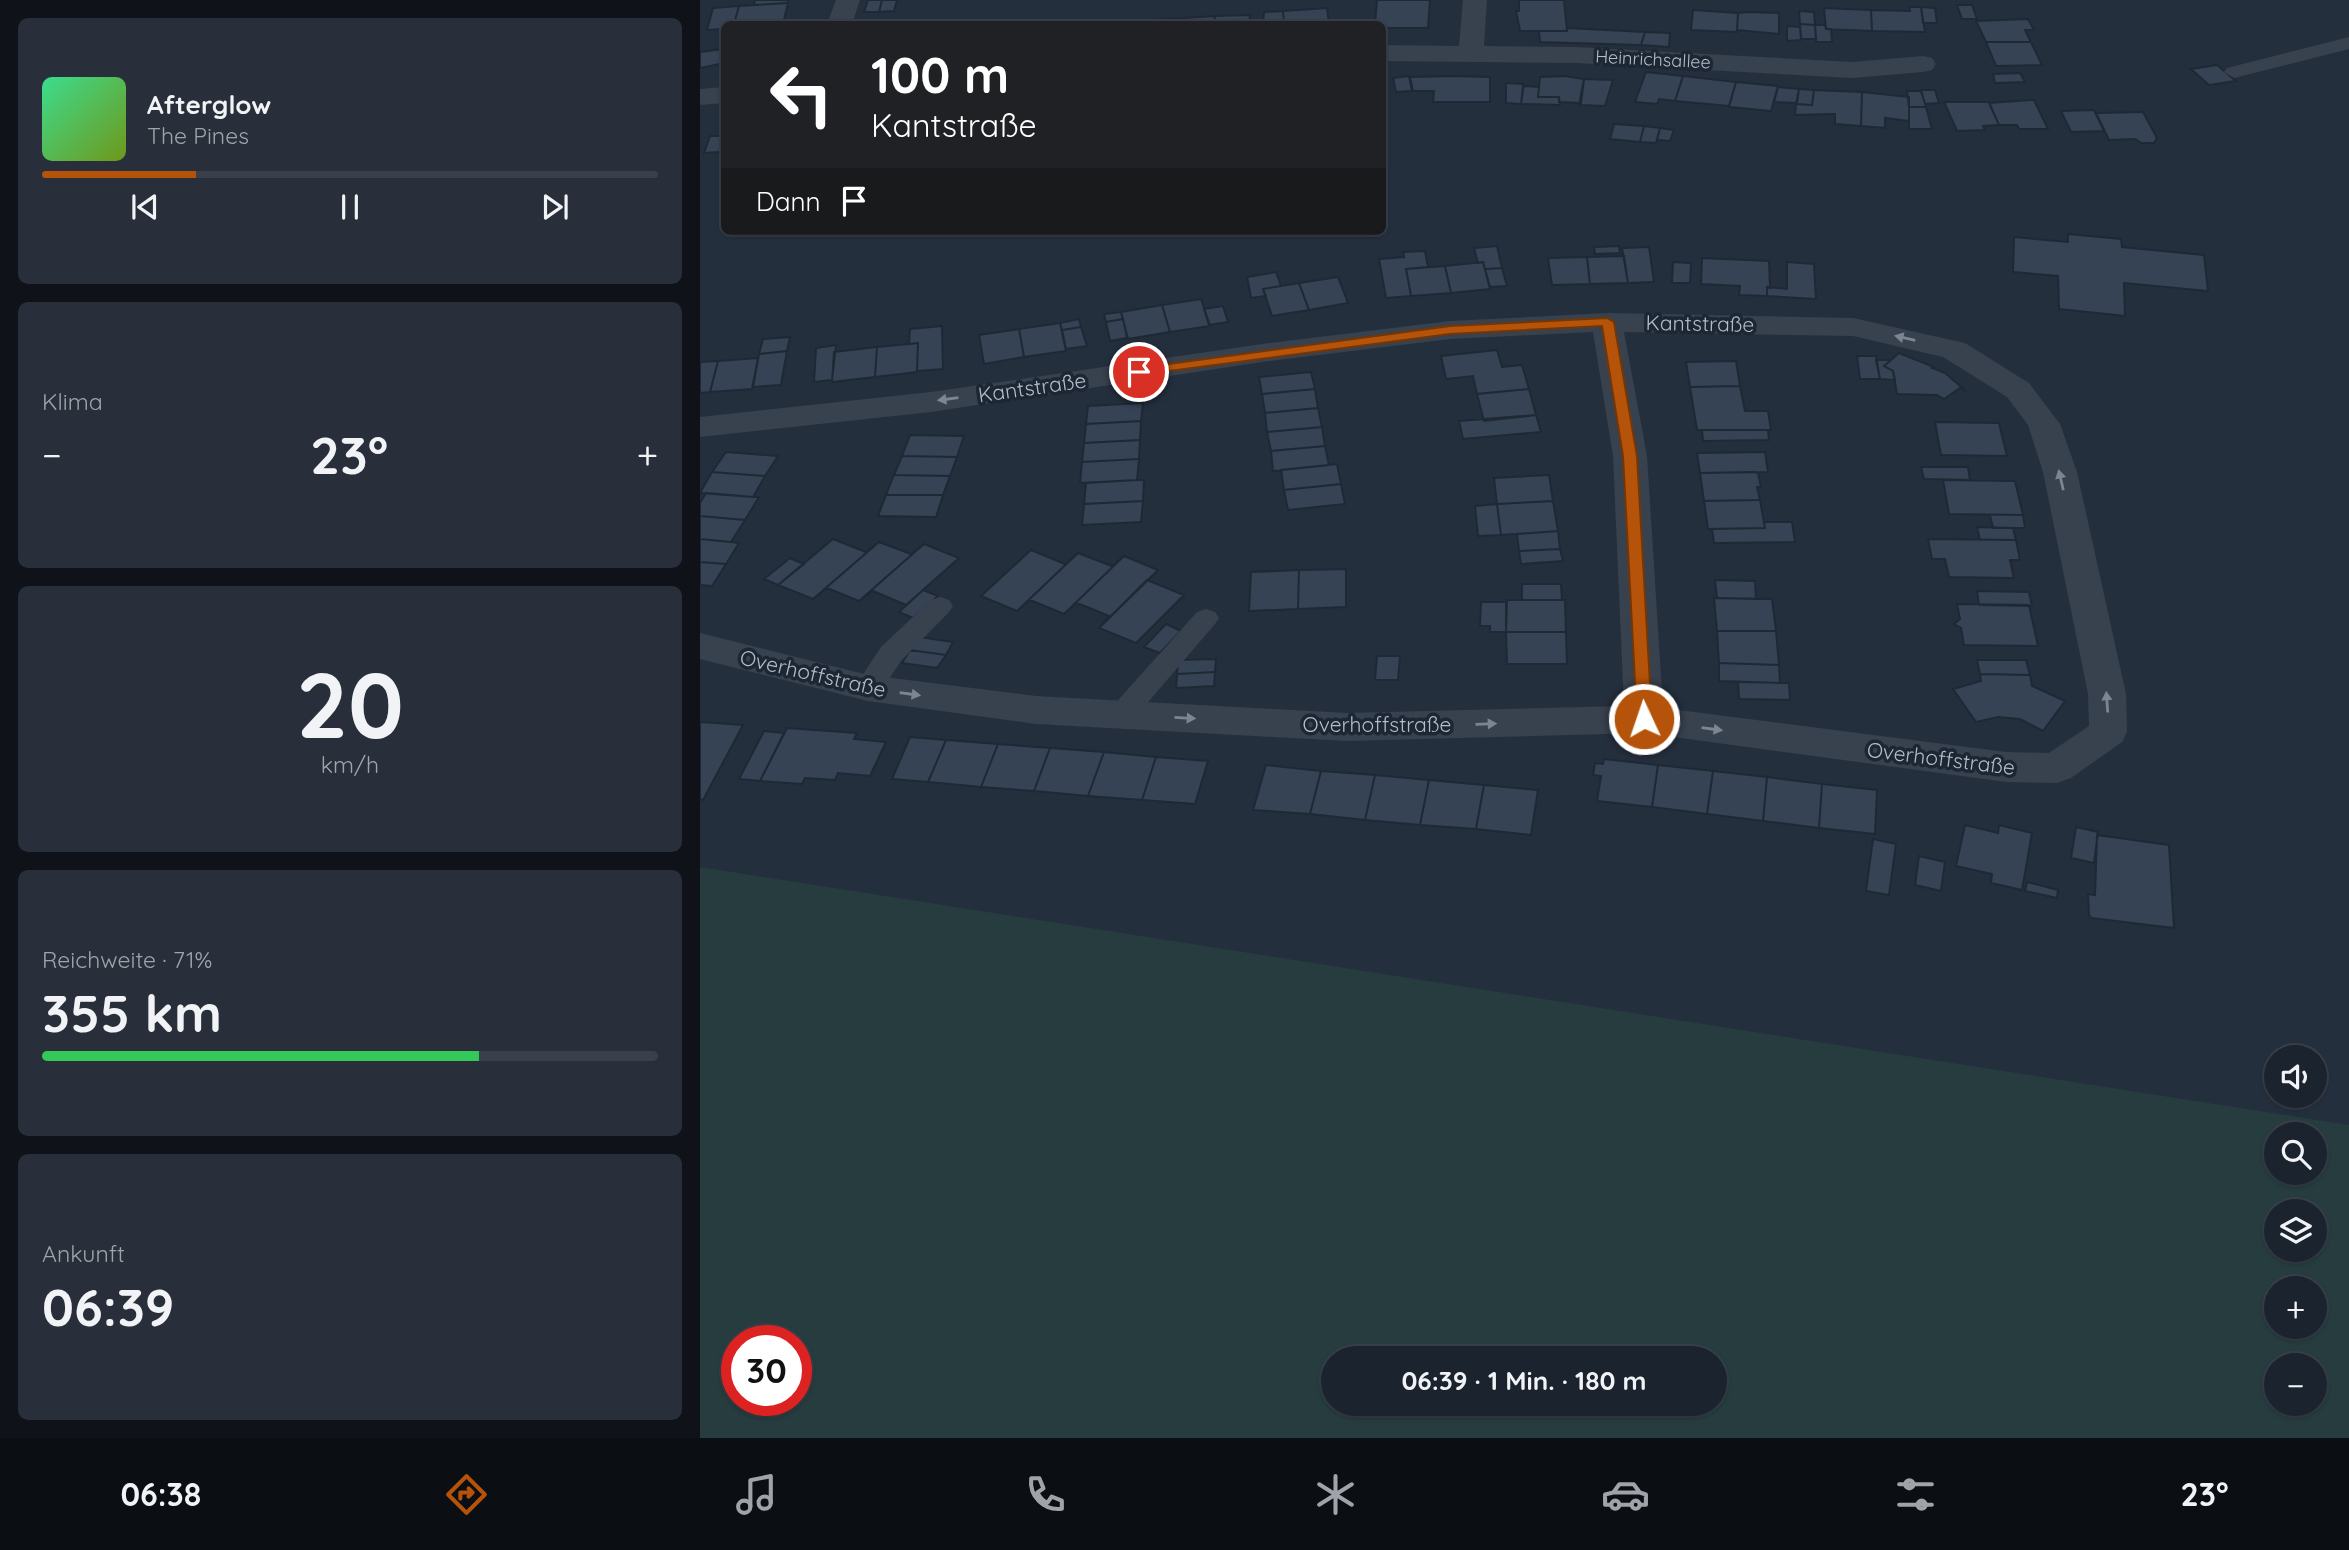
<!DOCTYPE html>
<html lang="de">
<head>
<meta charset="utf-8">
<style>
	:root { --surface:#1b232e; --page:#282f3a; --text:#f1f3f6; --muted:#a0a4aa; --line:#39404a; --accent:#b45309 }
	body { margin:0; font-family:Quicksand,sans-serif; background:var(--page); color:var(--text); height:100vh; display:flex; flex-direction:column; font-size:26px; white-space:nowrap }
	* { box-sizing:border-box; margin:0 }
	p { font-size:23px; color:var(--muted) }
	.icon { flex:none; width:38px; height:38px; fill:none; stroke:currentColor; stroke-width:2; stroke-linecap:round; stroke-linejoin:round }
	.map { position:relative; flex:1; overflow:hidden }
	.details { display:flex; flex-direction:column; gap:18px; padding:18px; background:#0f1319; width:700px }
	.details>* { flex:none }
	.hud { position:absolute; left:21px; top:21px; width:665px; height:214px; border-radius:10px; box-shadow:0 2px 5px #0004,0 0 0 2px var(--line); background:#202124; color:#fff; overflow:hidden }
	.tools { position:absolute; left:1564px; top:1045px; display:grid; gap:14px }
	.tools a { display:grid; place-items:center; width:63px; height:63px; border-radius:50%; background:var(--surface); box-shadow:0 2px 5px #0004,0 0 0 2px var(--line); font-size:35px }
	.speed { position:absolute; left:21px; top:1325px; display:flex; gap:14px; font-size:35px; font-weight:700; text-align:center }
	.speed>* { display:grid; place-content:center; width:91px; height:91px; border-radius:50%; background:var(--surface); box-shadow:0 2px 5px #0004,0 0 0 2px var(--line); line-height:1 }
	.speed .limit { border:10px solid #d22; background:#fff; color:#111 }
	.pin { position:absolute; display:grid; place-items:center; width:60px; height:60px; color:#fff; margin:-30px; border:4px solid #fff; border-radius:50%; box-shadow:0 2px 7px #0007 }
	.me { position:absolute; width:77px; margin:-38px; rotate:357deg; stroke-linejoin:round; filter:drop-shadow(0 0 5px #0008) }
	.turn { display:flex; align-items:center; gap:24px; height:147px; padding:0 35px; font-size:32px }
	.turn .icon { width:91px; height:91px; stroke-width:2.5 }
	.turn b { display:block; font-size:49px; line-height:60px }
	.then { display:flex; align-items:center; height:66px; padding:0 35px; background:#0003; gap:14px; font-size:26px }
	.big { font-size:52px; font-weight:700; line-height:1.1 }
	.details .tile { flex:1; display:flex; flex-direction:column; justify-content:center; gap:10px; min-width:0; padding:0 24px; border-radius:10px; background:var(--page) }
	.details .dial { align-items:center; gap:0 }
	.dial b { font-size:91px; line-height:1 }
	.song { display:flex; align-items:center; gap:21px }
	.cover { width:84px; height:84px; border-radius:10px; background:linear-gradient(135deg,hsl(150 70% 55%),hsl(80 70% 35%)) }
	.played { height:7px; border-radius:4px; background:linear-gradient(90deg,var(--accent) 25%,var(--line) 25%) }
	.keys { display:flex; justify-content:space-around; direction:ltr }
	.heat { display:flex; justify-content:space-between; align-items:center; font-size:38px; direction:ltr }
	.charge { height:10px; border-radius:5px; background:linear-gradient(90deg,#34c759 71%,var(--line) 0) }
	.trip { position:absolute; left:621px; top:1346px; width:406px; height:70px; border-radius:35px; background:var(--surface); box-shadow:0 2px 5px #0004,0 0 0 2px var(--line); font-weight:700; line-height:70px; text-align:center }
	.menu { display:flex; height:112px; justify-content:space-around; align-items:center; background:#0b0e12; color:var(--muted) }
	.menu .icon { width:49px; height:49px }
	.menu .selected { color:var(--accent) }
	.menu b { font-size:32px; color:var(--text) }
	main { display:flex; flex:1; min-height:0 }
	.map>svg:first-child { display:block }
	.green { fill:#263c3f; fill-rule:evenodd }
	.building { fill:#364354; stroke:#1f2835; stroke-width:2 }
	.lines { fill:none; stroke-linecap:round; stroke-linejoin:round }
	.service { fill:#38414e; fill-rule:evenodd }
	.minor { fill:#38414e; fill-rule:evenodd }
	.oneway { fill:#7c8592 }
	.route { fill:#b45309; stroke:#753606; stroke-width:2 }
	.labels { text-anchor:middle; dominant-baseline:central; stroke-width:7; stroke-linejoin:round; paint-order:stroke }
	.far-street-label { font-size:18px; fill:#b4bcc9; stroke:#1d2633 }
	.street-label { font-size:21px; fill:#b4bcc9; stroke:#1d2633 }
</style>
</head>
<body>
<main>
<section class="details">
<div class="tile">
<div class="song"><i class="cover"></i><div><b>Afterglow</b><p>The Pines</p></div></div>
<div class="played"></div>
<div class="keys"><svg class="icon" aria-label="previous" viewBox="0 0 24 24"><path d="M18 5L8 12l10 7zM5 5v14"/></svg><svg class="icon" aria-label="pause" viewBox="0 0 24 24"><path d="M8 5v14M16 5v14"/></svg><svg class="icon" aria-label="next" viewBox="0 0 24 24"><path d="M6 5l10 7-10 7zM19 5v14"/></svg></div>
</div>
<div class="tile"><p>Klima</p>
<div class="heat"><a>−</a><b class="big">23°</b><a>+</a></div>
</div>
<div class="tile dial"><b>20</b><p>km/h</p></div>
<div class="tile"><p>Reichweite · 71%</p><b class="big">355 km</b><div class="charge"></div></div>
<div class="tile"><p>Ankunft</p><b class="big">06:39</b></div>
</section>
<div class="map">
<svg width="1649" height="1438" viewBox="0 0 1649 1438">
	<rect width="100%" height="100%" fill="#242f3e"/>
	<!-- green -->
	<path class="green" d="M0,867L1649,1125V1438H0ZM1577,1134H1615V1172H1577ZM1577,1211H1615V1250H1577ZM1577,1288H1615V1326H1577ZM37,1340H96V1400H37ZM1015,1358V1404H634V1358ZM1615,1365V1404H1577V1365Z"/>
	<!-- building -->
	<path class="building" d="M55,0H88V3L54,5Z
		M168,0H182L179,12H164Z
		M182,0H197L194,11L179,12Z
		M677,0H730L728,28H682V24H675Z
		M819,0H864L867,31H820L816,11H819Z
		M88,3L83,24H34L39,6Z
		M1257,5H1272L1277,19H1262Z
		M39,6L34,24H24V29L7,30L13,8Z
		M1209,7H1221L1225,32L1172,31L1171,10L1210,11Z
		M1221,7L1235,8L1237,23H1223Z
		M627,8L629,24H584L583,11Z
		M1124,8L1171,10L1172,31L1126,29Z
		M993,10L1038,13L1037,32L991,30Z
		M583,11L584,24H563L564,12Z
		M1099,11L1114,12L1115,25L1100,24Z
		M1049,12L1079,13V34L1037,30L1038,13Z
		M550,15L549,24H514L515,16Z
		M515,16L514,24H481L482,18Z
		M482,18L481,24H448L449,20Z
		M1328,19L1334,30H1325L1331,42H1286L1276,21Z
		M1100,24L1115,25L1116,39H1101Z
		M1115,25H1125L1126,29H1131L1132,42H1116Z
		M1087,26L1100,27L1101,40L1087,41Z
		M867,28L945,32L941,45L840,42L839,31H867Z
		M945,32L970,33L969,47L941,45Z
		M1286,42H1331L1342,65L1296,66Z
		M24,49V63L0,68V52Z
		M1517,65L1536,81L1509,85L1491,69Z
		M946,72L983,76L975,101L959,99L957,104L935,102Z
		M1320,73L1325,82L1295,83L1293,74Z
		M709,76L712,91L696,92L693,78Z
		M754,76L790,77V102H733L734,91H713L710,77Z
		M864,76L884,79L881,103L859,102V97H838L840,77Z
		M983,76L1036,82L1029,106L975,101Z
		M884,79L913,80L905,106L879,105Z
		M1036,82L1078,86L1071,111L1029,107Z
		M806,83L824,84L821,104L806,103Z
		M823,86L839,87L838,97H859L860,105L821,104Z
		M1078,87L1099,89L1097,103L1074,102Z
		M1099,89L1114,90L1112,105L1096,104Z
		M1114,90L1162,92L1161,126L1135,124V114L1095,115L1096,104L1112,105Z
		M1221,90H1235L1239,103L1225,104Z
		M1207,91H1221L1226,107H1209Z
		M1162,92L1209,97V121L1185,118V128L1161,126Z
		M1331,100H1334L1348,129H1319L1317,125H1299L1289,103Z
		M1244,102H1289L1299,125L1283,126L1285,130L1257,131Z
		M1209,107H1226L1232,129H1209Z
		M1394,110L1404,131L1371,132L1361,111Z
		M1443,112L1457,138L1454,143H1441L1435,139L1409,140L1396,113Z
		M914,124L944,126L940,142L910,139Z
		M944,126L960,128L956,143L940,142Z
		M960,128L974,130L970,141L957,140Z
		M10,136H24L19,152L4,153Z
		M1368,234L1421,239L1422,247L1504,255L1508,291L1424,283L1425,316L1359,309L1358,276L1313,272L1314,237L1368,242Z
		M797,246L802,268L785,269L783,262L778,263L774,248Z
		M919,246L920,253L895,254L894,247Z
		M949,247L954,282L928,283L922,248Z
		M725,251L728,267L706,269L711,296L686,298L679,259L704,257L703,252Z
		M924,256L928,283L890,284L887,257Z
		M887,257L890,284L852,285L848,258Z
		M1002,258L1069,261L1070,288L1067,287V296L1039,295L1040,286L1001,284Z
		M783,262L790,289L751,293L745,266Z
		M973,262L991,263L990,283H972Z
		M1087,262L1114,264L1116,299L1067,296V287L1087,289Z
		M745,266L751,293L711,296L706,269Z
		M802,268L807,286L790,287L785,269Z
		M576,272L581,286L563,289L566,296L551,298L547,277Z
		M638,277L648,303L609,310L599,283Z
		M599,283L609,310L572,316L563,289Z
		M501,299L510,326L470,332L462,305Z
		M462,305L470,332L428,339L421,312Z
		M523,306L528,322L509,325L504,309Z
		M421,312L423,319L406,322L404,314Z
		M379,319L381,327L362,330L360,323Z
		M423,319L427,338L410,341L406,322Z
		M360,323L366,351L324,357L319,329Z
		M242,326L243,369L217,371L218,343L209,344L210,329Z
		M381,327L387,346L366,349L362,330Z
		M319,329L324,357L284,364L279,335Z
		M90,337L87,351L59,354L63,339Z
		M218,343L217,372L175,377L177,347Z
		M136,345L132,380L114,382L116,348Z
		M177,347L175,377L132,382L134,352Z
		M797,350L802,367L822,365L829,389L777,394L773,376L746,379L741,356Z
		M87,351L81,385L53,387L59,354Z
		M1199,353L1234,367L1232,368L1245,373L1266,391L1260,388L1244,399L1237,395L1197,394L1193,371L1184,366Z
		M1157,356H1176L1180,379H1160Z
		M58,358L52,389L10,392L18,361Z
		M1176,360H1191L1184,366L1193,371L1195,380L1180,379Z
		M18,361L10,392L0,393V362Z
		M1036,361L1040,386L990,387L986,362Z
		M611,372L615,389L562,394L559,377Z
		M1040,386L1045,411H1068L1071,430H997L990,387Z
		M615,389L618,408L565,413L562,394Z
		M829,389L836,415L784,421L777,394Z
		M443,403L441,421L386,424L388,406Z
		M618,408L622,427L567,432L565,413Z
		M836,415L841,432L763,439L759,421Z
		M441,421L440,440L384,443L386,424Z
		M1235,422L1299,423L1307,456L1241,455Z
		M622,427L625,446L571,451L567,432Z
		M1002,430H1068L1069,440L1003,441Z
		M210,435L264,436L257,457L202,456Z
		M440,440L439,459L382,462L384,443Z
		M625,446L629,465L573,471L571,451Z
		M26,452L78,456L65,476L12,472Z
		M1065,452L1068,472L1000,473L997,453Z
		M202,456L257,457L250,476L194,475Z
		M439,459L437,480L380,483L382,462Z
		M637,464L641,484L584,490L581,470Z
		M1221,467H1268L1270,480L1224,479Z
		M12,472L65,476L53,497L0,493Z
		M1054,472L1058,473L1061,487H1057L1060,500L1004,501L1000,473Z
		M194,475L250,476L243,495H186Z
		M849,475L853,501L797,504L794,478Z
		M437,480H444L443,501L384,504L386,483Z
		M1243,480L1315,481L1323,515L1249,514Z
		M641,484L645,504L588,510L584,490Z
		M6,493L53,497H59L45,520L0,516V503Z
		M186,495H243L236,517L178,516Z
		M1060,500L1065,528L1008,529L1004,501Z
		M443,501L441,522L382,525L384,504Z
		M853,501L858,531L801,535L797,504Z
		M797,504L801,535L778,536L775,506Z
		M1290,515H1323L1325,528H1293Z
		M0,516L45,520L31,542L0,539Z
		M1064,522H1092L1095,542L1014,543L1012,529L1065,528Z
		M1277,527L1313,528L1316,540H1280Z
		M858,531L860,549L819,551L817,534Z
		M0,539L31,542L39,543L26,564L0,562Z
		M133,539L166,552L179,542L113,599L78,585Z
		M1228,539L1316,540L1320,560H1310L1314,578L1249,577L1245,559H1232Z
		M179,542L211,554L224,544L159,601L127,588L113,599Z
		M224,544L259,558L206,605L173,591L159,601Z
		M860,549L863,561L821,564L819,551Z
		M331,550L365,564L378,553L317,611L281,596Z
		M378,553L412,566L424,556L364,614L330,600L317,611Z
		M424,556L458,570L399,628L409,616L377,603L364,614Z
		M90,558L104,564L78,585L64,579Z
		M0,562L26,564L12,586L0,585Z
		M646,569V607L598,609L599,570Z
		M599,570L598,609L549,611L551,572Z
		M447,580L484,595L436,643L399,628Z
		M1015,580L1055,581L1056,599L1017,598Z
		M822,584H861L862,600H822Z
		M223,590L238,596L213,618L199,612Z
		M1277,591L1329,592L1332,606L1279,605Z
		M1014,598L1072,599L1076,631H1017Z
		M807,600H865L866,632H806Z
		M781,602H806V632H790V626H780Z
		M1257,604L1329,605L1338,646L1264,645L1261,628L1254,624L1260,619Z
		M466,624L481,631L460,653L444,647Z
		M1017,631H1076L1079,665L1019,663Z
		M806,632H866L867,664H807Z
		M219,637L253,642L246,655L210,650Z
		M210,650L246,655L237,668L202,663Z
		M677,656H700L698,680H675Z
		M516,659L515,672L477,674L478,660Z
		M1277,660H1326L1330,675L1280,674Z
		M1019,663L1079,665L1080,683L1019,681Z
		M515,672L514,686L476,688L477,674Z
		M1280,674L1330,675L1332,686L1365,701L1343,731L1320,719L1298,717L1276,722L1253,689L1281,681Z
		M1038,682L1089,683L1090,700L1039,699Z
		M0,722L43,725L3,800L0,799Z
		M87,728L157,733L154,739L186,742L170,776L138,773L135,780L105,778L102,784L60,781Z
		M64,731L84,733L60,781L39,779Z
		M210,737L246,740L228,782L192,779Z
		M246,740L298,744L281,787L228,782Z
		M298,744L350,748L334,791L281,787Z
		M350,748L404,752L388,796L334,791Z
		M404,752L456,757L442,800L388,796Z
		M456,757L508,761L495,804L442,800Z
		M904,759L958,765L952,807L897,801L901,776L893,775L895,763L903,764Z
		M566,765L621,771L610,814L553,810Z
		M958,765L1013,771L1007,814L952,807Z
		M621,771L675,775L665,820L610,814Z
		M1013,771L1067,777L1063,821L1007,814Z
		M675,775L729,780L720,825L665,820Z
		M1067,777L1122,784L1119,828L1063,821Z
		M729,780L784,785L776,829L720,825Z
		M1122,784L1177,790L1175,834L1119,828Z
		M784,785L838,790L831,835L776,829Z
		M1265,825L1298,833L1299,825L1332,833L1322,890L1291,883L1292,874L1256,866Z
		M1376,827L1398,832L1394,863L1371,858Z
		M1397,835L1469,845L1474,928L1391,918L1389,915L1388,894L1395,895Z
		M1173,839L1196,844L1189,895L1166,891Z
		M1219,856L1245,862L1241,891L1215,885Z
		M1327,882L1358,890L1357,898L1325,891Z"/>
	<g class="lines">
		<!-- service -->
		<path class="service" d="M1649,37V49L1534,78L1524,72L1527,68Z
			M240,597L249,600L253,606L249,612L201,661L178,695L168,698L158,695L154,688L181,647L231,600Z
			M506,609L515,612L519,618L515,624L431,722L421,725L411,722L407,715L411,708L497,612Z"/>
		<!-- minor -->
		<path class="minor" d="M136,0H160L152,24H127Z
			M763,0H787L784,46L876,47L1152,62L1223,56L1232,58L1236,64L1232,70L1223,72L1152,78L876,63L682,61V45L759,46Z
			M24,87V103L0,105V89Z
			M907,313L1153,318L1265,343L1329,383L1360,424L1377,472L1426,694L1427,732L1422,742L1371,778L1357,783L1306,782L944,733L647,741L336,724L168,701L0,659V633L168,675L336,696L647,713L924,706L913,456L893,332L750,339L569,361L231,412L0,437V417L231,392L569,343L750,321ZM924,332L1153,336L1243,357L1307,397L1328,425L1343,472L1388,694L1389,726L1349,753L1306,752L963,708L947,456Z"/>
	</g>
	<!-- one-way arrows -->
	<defs><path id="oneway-solid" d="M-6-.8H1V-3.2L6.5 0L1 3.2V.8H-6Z" transform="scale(1.75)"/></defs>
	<g class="oneway">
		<use href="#oneway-solid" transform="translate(1205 338) rotate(-167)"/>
		<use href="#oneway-solid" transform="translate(248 399) rotate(172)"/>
		<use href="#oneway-solid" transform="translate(1361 480) rotate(-103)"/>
		<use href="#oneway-solid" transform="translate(210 694) rotate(8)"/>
		<use href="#oneway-solid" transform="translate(1407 702) rotate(-94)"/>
		<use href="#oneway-solid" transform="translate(485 718) rotate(3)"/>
		<use href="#oneway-solid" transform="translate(786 724) rotate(-2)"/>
		<use href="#oneway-solid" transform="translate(1012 729) rotate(8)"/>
	</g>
	<!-- route -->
	<path class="route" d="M907,318L914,322L937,456L952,719L944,725L937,719L923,456L902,326L750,334L439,375L432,372L439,368L750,326Z"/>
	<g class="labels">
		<!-- far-street labels -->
		<g class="far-street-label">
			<text transform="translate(953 59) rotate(3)">Heinrichsallee</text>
		</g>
		<!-- street labels -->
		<g class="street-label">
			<text transform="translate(1000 323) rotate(1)">Kantstraße</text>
			<text transform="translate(332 387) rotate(-8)">Kantstraße</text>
			<text transform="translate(113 673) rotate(13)">Overhoffstraße</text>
			<text x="677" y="724">Overhoffstraße</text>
			<text transform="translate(1241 758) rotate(7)">Overhoffstraße</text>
		</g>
	</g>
</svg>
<div class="tools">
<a><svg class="icon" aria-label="sound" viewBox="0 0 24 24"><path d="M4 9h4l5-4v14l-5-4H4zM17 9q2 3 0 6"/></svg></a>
<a><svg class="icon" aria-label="search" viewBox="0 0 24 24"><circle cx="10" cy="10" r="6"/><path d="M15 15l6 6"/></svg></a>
<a><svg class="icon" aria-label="layers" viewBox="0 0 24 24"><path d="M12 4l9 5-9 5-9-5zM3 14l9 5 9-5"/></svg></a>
<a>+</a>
<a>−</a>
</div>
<div class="speed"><div class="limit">30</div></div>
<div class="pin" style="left:439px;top:372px;background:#d93025"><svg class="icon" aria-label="arrive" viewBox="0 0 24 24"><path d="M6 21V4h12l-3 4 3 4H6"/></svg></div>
<svg class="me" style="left:944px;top:719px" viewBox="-20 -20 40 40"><circle r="17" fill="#b45309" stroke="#fff" stroke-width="3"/><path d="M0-11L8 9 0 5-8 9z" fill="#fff"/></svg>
<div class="trip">06:39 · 1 Min. · 180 m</div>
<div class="hud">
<div class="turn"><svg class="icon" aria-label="left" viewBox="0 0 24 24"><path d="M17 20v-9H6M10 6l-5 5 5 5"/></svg><div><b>100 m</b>Kantstraße</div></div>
<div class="then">Dann<svg class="icon" aria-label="arrive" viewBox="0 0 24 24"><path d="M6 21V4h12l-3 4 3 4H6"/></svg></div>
</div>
</div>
</main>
<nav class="menu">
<b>06:38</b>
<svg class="icon selected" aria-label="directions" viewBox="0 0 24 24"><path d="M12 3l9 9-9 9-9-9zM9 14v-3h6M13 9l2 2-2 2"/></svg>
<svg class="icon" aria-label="music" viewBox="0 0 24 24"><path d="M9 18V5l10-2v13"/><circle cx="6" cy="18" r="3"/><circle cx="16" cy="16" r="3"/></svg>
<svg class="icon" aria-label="phone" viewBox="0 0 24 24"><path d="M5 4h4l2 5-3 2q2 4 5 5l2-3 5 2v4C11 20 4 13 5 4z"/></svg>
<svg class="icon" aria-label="climate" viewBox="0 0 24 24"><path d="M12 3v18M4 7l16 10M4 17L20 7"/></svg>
<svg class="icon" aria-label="car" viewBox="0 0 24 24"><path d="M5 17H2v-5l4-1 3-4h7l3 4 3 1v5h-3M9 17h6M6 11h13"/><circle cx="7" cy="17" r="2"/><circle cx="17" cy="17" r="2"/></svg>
<svg class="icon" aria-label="filters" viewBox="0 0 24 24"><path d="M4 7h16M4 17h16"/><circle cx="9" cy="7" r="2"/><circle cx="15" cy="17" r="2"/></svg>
<b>23°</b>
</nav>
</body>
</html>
